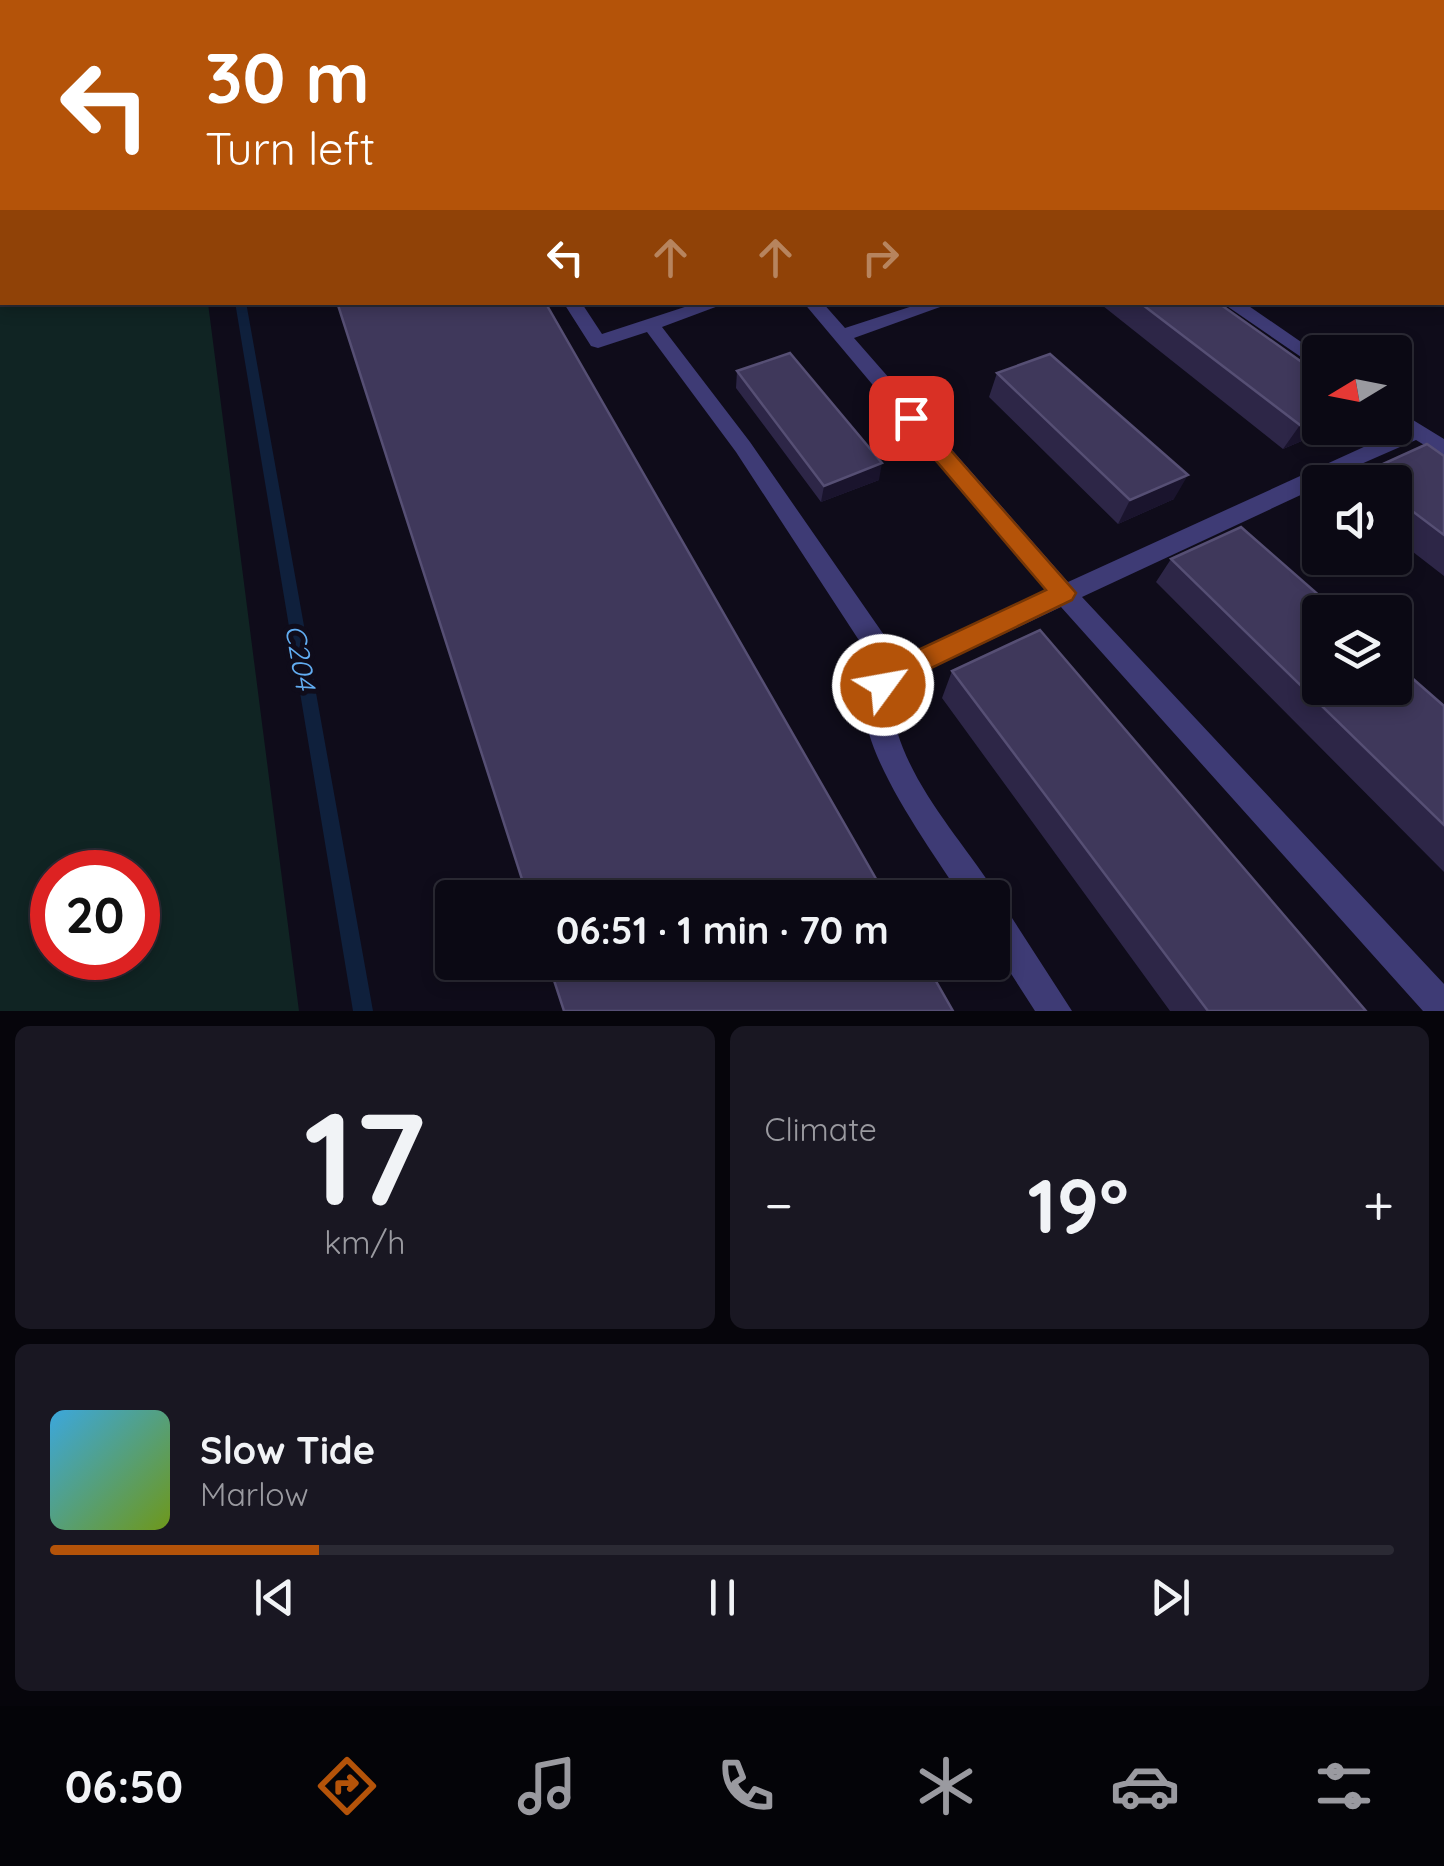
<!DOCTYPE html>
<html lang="en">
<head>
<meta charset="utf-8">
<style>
	:root { --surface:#0b0914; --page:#191722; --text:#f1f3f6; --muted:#9a9aa0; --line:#2b2a34; --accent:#b45309 }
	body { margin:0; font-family:Quicksand,sans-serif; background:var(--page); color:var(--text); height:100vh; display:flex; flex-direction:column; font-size:38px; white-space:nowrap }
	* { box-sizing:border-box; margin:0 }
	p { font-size:32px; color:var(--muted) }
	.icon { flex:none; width:55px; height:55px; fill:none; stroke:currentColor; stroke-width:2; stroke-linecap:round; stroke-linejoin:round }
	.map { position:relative; height:1011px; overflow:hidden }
	.details { display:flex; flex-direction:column; gap:15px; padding:15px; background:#06050b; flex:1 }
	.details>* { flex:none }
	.guide { position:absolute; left:0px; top:0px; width:1445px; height:305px; box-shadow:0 5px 15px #0003,0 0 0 2px var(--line); background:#b45309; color:#fff; overflow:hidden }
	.needle { width:65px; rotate:260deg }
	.controls { position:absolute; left:1302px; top:335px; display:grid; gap:20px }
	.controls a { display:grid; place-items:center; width:110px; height:110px; border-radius:10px; background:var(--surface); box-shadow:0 5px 15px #0003,0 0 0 2px var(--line); font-size:50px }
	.speed { position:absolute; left:30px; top:850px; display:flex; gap:20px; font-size:50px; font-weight:700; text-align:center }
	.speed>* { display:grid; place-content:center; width:130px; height:130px; border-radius:50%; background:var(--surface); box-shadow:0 5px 15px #0003,0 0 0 2px var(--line); line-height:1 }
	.speed .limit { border:15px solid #d22; background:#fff; color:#111 }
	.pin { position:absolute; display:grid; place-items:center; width:85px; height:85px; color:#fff; margin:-42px; border-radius:20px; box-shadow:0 5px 15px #0006 }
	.me { position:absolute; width:110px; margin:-55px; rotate:58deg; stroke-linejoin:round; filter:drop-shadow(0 0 8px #0008) }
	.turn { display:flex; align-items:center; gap:35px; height:210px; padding:0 40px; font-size:45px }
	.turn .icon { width:130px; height:130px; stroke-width:2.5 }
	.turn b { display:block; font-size:70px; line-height:85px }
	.lanes { display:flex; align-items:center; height:95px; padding:0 40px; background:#0003; justify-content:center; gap:50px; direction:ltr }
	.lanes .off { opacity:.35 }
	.big { font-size:75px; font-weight:700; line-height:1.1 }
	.details .tile { flex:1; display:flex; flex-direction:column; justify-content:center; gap:15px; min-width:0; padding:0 35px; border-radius:15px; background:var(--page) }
	.details .dial { align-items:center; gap:0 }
	.dial b { font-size:130px; line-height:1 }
	.song { display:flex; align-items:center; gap:30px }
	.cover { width:120px; height:120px; border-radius:15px; background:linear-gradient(135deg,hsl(200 70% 55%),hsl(80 70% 35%)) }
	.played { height:10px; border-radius:5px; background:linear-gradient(90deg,var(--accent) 20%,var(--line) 20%) }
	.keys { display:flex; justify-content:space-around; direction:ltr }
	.heat { display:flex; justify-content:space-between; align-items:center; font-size:55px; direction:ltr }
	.details .tiles { flex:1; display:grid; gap:15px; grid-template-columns:1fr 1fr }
	.tile:last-child { grid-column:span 2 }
	.trip { position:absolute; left:435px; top:880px; width:575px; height:100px; border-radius:10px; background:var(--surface); box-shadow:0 5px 15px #0003,0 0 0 2px var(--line); font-weight:700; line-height:100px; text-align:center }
	.tab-bar { display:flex; height:160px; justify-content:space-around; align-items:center; background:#040408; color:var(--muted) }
	.tab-bar .icon { width:70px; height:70px }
	.tab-bar .on { color:var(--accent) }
	.tab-bar b { font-size:45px; color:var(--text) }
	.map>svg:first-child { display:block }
	.green { fill:#102423; fill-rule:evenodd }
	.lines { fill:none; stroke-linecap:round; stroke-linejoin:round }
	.stream { fill:#0f203c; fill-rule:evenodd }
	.lane { fill:#3e3b75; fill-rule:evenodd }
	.wall { fill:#2d2647 }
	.shaded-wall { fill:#1a142d }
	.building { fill:#3f385b; stroke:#564f74; stroke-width:2.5 }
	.route { fill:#b45309; stroke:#753606; stroke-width:2.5 }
	.labels { text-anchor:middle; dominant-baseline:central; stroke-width:10; stroke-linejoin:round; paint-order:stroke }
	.water-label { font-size:28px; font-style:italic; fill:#62adf1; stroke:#0f0c1a }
</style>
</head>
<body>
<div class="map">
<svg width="1444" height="1011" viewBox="0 0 1444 1011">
	<rect width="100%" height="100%" fill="#0f0c1a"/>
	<!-- green -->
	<path class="green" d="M0,0H55L2,2V302L208,303L299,1011H0ZM52,872H138V958H52Z"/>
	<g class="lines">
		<!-- stream -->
		<path class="stream" d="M0,239H2V245L0,246Z
			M235,302H246L373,1011H353Z"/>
		<!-- lane -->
		<path class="lane" d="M531,0H543L545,2H533Z
			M1442,282H1444V293H1442Z
			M563,302H581L602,334L700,302H729L662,327L750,442L900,658L1047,592L803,302H822L845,328L925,302H954L854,338L1068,582L1401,430L1395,426V409L1444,439V457L1416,440L1320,482V486L1082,597L1444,984V1011H1423L1061,607L904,681L891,698C896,769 954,830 992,887L995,901L1003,904L1072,1011H1035L992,944V898H962C934,853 857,751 865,698C866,688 873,679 879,671L736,452L647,332L598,348L591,346Z
			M1221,302H1243L1320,355V370Z"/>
	</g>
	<!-- wall -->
	<path class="wall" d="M578,0H644L647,2H580Z
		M717,0H945L950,2H720Z
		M1098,302H1217L1320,428H1332L1283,449Z
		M737,371L879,480L821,502L736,388Z
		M997,373L1174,499L1118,524L989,397Z
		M1444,456V576L1395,538V482H1356L1363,473Z
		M1171,559L1444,706V872L1156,582Z
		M952,671L1366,1011H1170L942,698Z"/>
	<!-- shaded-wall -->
	<path class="shaded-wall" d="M1320,416V428H1332L1283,449L1300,425Z
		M882,463L879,480L821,502L824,486Z
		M1188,475L1174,499L1118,524L1130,500Z"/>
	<!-- building -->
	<path class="building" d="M251,0H388L389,2H251Z
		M446,0H492L494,2H448Z
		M594,0H644L647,2H597Z
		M742,0H945L950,2H746Z
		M337,302H545L887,898H528Z
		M1139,302H1217L1320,375V416L1300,425Z
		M790,353L882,463L824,486L737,371Z
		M1050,354L1188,475L1130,500L997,373Z
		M1427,444L1444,456V535L1395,498V482H1375L1363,473Z
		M1241,527L1338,612H1320V688H1395V663L1444,706V825L1171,559Z
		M1040,630L1366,1011H1208L952,671Z
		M548,962H925L953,1011H564Z"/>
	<!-- route -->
	<path class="route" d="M911,411L918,413L1076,593L1072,600L904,681L883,697L874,694L870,685L886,665L1046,590L904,423L901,418L904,413Z"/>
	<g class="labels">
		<!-- water labels -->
		<g class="water-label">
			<text transform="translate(301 657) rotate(80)">C204</text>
		</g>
	</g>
</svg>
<div class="controls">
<a><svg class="needle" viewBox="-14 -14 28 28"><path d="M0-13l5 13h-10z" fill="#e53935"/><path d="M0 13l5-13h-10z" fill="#9a9aa0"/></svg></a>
<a><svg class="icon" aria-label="sound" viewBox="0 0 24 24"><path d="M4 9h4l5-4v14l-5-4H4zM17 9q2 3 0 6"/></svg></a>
<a><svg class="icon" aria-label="layers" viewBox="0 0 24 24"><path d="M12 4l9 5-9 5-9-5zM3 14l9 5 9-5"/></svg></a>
</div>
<div class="speed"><div class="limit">20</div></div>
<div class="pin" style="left:911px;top:418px;background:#d93025"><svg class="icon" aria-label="arrive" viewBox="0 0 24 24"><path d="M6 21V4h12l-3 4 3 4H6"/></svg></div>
<svg class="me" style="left:883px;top:685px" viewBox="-20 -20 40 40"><circle r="17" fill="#b45309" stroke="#fff" stroke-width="3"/><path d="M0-11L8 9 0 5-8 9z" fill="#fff"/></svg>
<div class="trip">06:51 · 1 min · 70 m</div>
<div class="guide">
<div class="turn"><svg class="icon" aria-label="left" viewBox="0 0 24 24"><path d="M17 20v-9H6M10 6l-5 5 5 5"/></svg><div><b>30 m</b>Turn left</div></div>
<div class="lanes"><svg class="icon" aria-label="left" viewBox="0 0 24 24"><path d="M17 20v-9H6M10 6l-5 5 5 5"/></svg><svg class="icon off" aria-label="ahead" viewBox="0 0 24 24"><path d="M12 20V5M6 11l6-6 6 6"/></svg><svg class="icon off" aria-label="ahead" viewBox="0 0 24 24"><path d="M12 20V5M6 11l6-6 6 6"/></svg><svg class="icon off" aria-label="right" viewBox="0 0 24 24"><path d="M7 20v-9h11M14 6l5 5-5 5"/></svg></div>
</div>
</div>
<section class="details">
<div class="tiles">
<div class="tile dial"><b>17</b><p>km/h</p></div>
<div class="tile"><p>Climate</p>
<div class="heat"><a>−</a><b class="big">19°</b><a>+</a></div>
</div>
<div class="tile">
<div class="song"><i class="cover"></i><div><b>Slow Tide</b><p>Marlow</p></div></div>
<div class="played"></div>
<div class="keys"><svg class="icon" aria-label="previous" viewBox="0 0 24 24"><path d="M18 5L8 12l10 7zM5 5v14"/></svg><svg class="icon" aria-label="pause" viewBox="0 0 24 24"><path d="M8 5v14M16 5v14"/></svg><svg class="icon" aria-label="next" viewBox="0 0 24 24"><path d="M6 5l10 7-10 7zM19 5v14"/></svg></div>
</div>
</div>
</section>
<nav class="tab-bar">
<b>06:50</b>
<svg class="icon on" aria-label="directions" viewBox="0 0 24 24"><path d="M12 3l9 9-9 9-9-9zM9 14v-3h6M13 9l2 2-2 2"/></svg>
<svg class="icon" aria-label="music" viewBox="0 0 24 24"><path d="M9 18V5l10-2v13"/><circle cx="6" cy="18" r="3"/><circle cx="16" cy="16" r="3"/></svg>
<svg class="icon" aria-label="phone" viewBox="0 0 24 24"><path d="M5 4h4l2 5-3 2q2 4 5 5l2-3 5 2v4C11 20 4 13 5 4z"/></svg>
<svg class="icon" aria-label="climate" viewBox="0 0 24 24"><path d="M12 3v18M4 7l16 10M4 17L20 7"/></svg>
<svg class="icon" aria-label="car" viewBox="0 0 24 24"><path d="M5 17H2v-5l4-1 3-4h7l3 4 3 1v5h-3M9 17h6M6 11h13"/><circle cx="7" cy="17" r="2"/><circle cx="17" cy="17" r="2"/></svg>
<svg class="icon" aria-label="filters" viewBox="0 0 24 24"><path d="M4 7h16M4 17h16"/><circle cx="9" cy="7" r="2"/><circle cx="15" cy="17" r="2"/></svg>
</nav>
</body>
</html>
